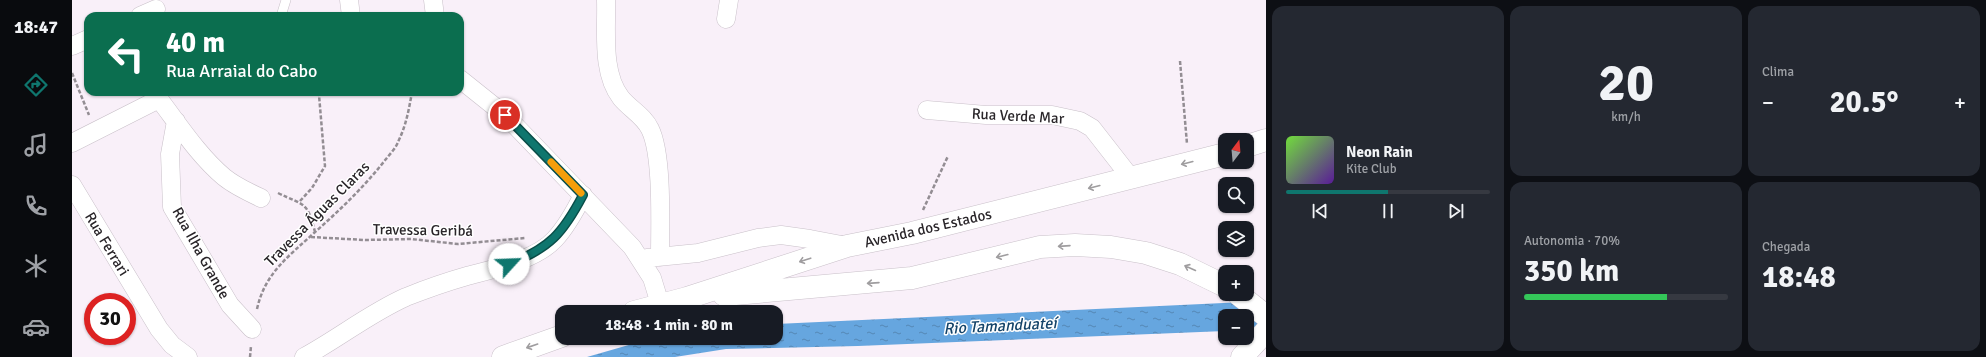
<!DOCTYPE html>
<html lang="pt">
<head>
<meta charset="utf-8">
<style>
	:root { --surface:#171b24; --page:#242831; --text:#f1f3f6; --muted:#9ea1a6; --line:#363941; --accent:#0f766e }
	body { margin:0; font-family:Signika,sans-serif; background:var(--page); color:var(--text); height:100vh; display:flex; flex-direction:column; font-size:15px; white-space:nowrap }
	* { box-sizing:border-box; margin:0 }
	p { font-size:13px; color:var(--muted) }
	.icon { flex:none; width:22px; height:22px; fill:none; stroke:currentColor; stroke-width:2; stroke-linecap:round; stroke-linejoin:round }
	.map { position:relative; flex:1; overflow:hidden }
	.drawer { display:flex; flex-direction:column; gap:6px; padding:6px; background:#0d0f14; width:720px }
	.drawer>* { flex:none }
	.top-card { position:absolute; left:12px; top:12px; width:380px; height:84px; border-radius:12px; box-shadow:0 1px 3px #0004; background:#0b6e4f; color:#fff; overflow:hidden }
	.needle { width:26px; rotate:16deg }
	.buttons { position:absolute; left:1146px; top:133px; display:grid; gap:8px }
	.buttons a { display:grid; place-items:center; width:36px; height:36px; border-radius:8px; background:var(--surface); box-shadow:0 1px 3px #0004; font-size:20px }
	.speed { position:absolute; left:12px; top:293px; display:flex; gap:8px; font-size:20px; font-weight:700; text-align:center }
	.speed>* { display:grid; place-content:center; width:52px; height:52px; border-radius:50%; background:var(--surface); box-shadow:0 1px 3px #0004; line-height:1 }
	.speed .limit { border:6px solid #d22; background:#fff; color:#111 }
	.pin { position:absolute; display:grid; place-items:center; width:34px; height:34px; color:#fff; margin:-17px; border:2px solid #fff; border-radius:50%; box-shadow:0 1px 4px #0007 }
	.me { position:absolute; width:44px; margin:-22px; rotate:65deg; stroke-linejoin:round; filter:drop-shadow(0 0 3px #0008) }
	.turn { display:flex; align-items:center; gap:14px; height:84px; padding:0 16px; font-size:18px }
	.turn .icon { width:52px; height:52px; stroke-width:2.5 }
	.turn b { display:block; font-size:28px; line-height:34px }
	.big { font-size:30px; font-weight:700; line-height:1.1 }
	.drawer .tile { flex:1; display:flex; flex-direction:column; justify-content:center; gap:6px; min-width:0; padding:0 14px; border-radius:12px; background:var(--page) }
	.drawer .dial { align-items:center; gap:0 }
	.dial b { font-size:52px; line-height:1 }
	.song { display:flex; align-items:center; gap:12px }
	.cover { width:48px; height:48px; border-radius:6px; background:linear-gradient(135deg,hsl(100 70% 55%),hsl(270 70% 35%)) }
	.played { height:4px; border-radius:2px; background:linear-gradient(90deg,var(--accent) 50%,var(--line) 50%) }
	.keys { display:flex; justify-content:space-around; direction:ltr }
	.heat { display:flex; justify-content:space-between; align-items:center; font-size:22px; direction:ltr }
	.charge { height:6px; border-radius:3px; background:linear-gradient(90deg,#34c759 70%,var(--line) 0) }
	.drawer .tiles { flex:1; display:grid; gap:6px; grid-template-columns:repeat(3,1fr) }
	.tile:first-child { grid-row:span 2 }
	.trip { position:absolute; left:483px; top:305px; width:228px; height:40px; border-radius:12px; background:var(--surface); box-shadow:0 1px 3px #0004; font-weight:700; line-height:40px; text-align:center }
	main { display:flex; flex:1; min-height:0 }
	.menu { display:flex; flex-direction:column; width:72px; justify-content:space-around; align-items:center; background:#090b0e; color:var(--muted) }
	.menu .icon { width:28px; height:28px }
	.menu .current { color:var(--accent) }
	.menu b { font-size:18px; color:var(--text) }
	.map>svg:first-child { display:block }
	.water { fill:url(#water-ripples) }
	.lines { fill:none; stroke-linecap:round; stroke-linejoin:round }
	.lane-casing { stroke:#c9c0c9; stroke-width:10 }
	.street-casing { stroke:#c9c0c9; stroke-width:19 }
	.highway-casing { stroke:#c9c0c9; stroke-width:23 }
	.path { stroke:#938d93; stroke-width:2.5; stroke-dasharray:4 2; stroke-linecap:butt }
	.lane { stroke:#fff; stroke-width:9 }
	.street { stroke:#fff; stroke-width:18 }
	.highway { stroke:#fff; stroke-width:22 }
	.oneway { stroke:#9f9d9f }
	.route-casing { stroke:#0a4d48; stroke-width:10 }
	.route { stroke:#0f766e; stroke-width:7 }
	.slow { stroke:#f59e0b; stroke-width:7 }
	.labels { text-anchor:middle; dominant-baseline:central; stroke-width:3; stroke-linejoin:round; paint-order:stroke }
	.street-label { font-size:15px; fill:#292529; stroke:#fff }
	.water-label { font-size:16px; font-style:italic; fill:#134369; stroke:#fff }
</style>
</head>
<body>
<main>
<nav class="menu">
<b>18:47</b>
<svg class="icon current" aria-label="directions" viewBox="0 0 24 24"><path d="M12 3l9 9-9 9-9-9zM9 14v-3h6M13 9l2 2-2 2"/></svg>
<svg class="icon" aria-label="music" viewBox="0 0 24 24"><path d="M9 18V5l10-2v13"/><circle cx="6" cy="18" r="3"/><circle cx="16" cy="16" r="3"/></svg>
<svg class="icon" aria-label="phone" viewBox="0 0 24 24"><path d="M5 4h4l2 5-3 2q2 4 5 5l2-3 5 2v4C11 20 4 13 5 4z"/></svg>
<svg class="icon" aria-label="climate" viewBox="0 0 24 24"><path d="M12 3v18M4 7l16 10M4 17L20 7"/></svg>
<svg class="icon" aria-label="car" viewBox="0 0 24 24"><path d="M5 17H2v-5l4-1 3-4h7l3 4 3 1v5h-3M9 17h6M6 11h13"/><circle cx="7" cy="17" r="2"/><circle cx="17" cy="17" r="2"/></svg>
</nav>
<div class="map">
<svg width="1194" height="357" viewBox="0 0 1194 357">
	<defs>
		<pattern id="water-ripples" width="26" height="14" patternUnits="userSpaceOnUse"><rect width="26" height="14" fill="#66a6df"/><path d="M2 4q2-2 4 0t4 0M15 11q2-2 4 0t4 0" fill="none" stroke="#5487b5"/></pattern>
	</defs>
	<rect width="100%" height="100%" fill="#f9f0f9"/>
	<!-- water -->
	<path class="water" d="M1194,301V330L1175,331V316H1153V331L786,346L654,349L603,357H515L581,338H704V324Z"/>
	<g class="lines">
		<defs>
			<path id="lane" d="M209,16L214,0"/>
			<path id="street" d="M277,0L279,16
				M361,0L363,16
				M534,0C535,31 529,72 549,98C558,109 572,116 578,129C591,155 588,226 588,257
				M68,16L84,9
				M654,19L657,0
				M0,46L16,39
				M388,79L433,115L560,247L580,278L588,304
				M86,92L87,99C107,125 126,155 152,177C163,186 176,192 189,198
				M855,110L914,115H980L1008,121L1020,128L1059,178
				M104,121L98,154L100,207L158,305L180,329
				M0,143L87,99
				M0,185L87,329L100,345L116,357
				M575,258L626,253L686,238L709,235L738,239L775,246
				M232,357C267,338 298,313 334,297C354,289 374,282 395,276C421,269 464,260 483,239C495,226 503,211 511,195"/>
			<path id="highway" d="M1175,146L1194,140
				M1166,294L1194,316
				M652,295L840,278L968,247L1003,245L1039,247L1074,253L1108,264L1153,286
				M562,312L615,298L775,246L840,233L1153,154
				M431,357L490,336
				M1170,357L1194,331"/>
		</defs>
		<!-- lane casing -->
		<use href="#lane" class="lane-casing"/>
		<!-- street casing -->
		<use href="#street" class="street-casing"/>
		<!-- highway casing -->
		<use href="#highway" class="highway-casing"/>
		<!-- path -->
		<path class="path" d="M1108,61L1115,144
			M0,73L17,115
			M206,193C232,206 235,200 243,232
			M228,201L240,188L253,166L247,95L235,92
			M851,210L876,156
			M239,237L293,240L339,239L386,244L453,238
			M185,309C193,273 216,257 242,233C268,210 293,186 314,159C318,154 324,148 326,142C334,126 337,109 340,92
			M178,357L179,346"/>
		<!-- lane -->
		<use href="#lane" class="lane"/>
		<!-- street -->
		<use href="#street" class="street"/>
		<!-- highway -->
		<use href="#highway" class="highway"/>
	</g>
	<!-- one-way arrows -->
	<defs><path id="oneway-shaft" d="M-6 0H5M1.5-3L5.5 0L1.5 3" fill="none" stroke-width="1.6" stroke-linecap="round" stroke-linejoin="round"/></defs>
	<g class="oneway">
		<use href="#oneway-shaft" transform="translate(1115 163) rotate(166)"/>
		<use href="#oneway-shaft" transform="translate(1022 187) rotate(166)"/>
		<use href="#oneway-shaft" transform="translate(992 246) rotate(176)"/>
		<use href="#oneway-shaft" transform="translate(930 256) rotate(166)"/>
		<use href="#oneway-shaft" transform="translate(733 260) rotate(162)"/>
		<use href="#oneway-shaft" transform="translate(1118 268) rotate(-156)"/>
		<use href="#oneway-shaft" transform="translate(801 283) rotate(176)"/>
		<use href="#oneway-shaft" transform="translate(460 346) rotate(161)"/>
	</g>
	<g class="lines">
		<defs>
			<path id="route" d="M433,115L511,195C491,233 478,248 437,264"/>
		</defs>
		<!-- route casing -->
		<use href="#route" class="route-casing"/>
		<!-- route -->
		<use href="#route" class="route"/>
		<!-- slow -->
		<path class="slow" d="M479,162L509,193"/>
	</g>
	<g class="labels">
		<!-- street labels -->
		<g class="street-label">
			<text transform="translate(946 116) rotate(3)">Rua Verde Mar</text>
			<text transform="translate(245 214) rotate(-45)">Travessa Águas Claras</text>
			<text transform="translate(856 228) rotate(-13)">Avenida dos Estados</text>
			<text transform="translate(351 230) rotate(1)">Travessa Geribá</text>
			<text transform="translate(35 244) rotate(59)">Rua Ferrari</text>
			<text transform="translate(129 253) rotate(61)">Rua Ilha Grande</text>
		</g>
		<!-- water labels -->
		<g class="water-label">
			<text transform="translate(928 326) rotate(-3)">Rio Tamanduateí</text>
		</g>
	</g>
</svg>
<div class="buttons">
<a><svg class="needle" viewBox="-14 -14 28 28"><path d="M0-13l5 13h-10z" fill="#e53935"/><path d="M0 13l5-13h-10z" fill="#9ea1a6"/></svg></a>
<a><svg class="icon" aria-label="search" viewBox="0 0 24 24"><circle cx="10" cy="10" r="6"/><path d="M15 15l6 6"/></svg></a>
<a><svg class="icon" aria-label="layers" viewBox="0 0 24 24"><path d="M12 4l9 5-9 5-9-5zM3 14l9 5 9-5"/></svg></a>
<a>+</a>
<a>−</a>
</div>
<div class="speed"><div class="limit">30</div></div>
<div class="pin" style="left:433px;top:115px;background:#d93025"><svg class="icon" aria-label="arrive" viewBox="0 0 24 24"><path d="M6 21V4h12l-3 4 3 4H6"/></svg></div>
<svg class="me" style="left:437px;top:264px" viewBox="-20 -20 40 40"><circle r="19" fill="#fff"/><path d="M0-13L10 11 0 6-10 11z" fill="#0f766e"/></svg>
<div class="trip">18:48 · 1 min · 80 m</div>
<div class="top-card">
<div class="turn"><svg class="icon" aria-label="left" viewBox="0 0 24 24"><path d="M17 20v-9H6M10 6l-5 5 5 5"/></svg><div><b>40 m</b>Rua Arraial do Cabo</div></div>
</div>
</div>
<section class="drawer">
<div class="tiles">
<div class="tile">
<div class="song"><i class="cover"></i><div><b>Neon Rain</b><p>Kite Club</p></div></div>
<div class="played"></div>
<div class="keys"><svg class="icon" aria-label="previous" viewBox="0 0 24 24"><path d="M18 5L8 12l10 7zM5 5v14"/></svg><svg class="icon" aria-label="pause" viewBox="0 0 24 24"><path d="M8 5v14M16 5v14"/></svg><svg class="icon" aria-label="next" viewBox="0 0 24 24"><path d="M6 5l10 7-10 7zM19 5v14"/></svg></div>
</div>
<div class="tile dial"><b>20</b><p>km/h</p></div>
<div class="tile"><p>Clima</p>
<div class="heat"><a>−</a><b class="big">20.5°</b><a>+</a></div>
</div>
<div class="tile"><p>Autonomia · 70%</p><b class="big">350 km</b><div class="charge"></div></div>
<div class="tile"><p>Chegada</p><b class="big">18:48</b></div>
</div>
</section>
</main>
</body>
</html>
